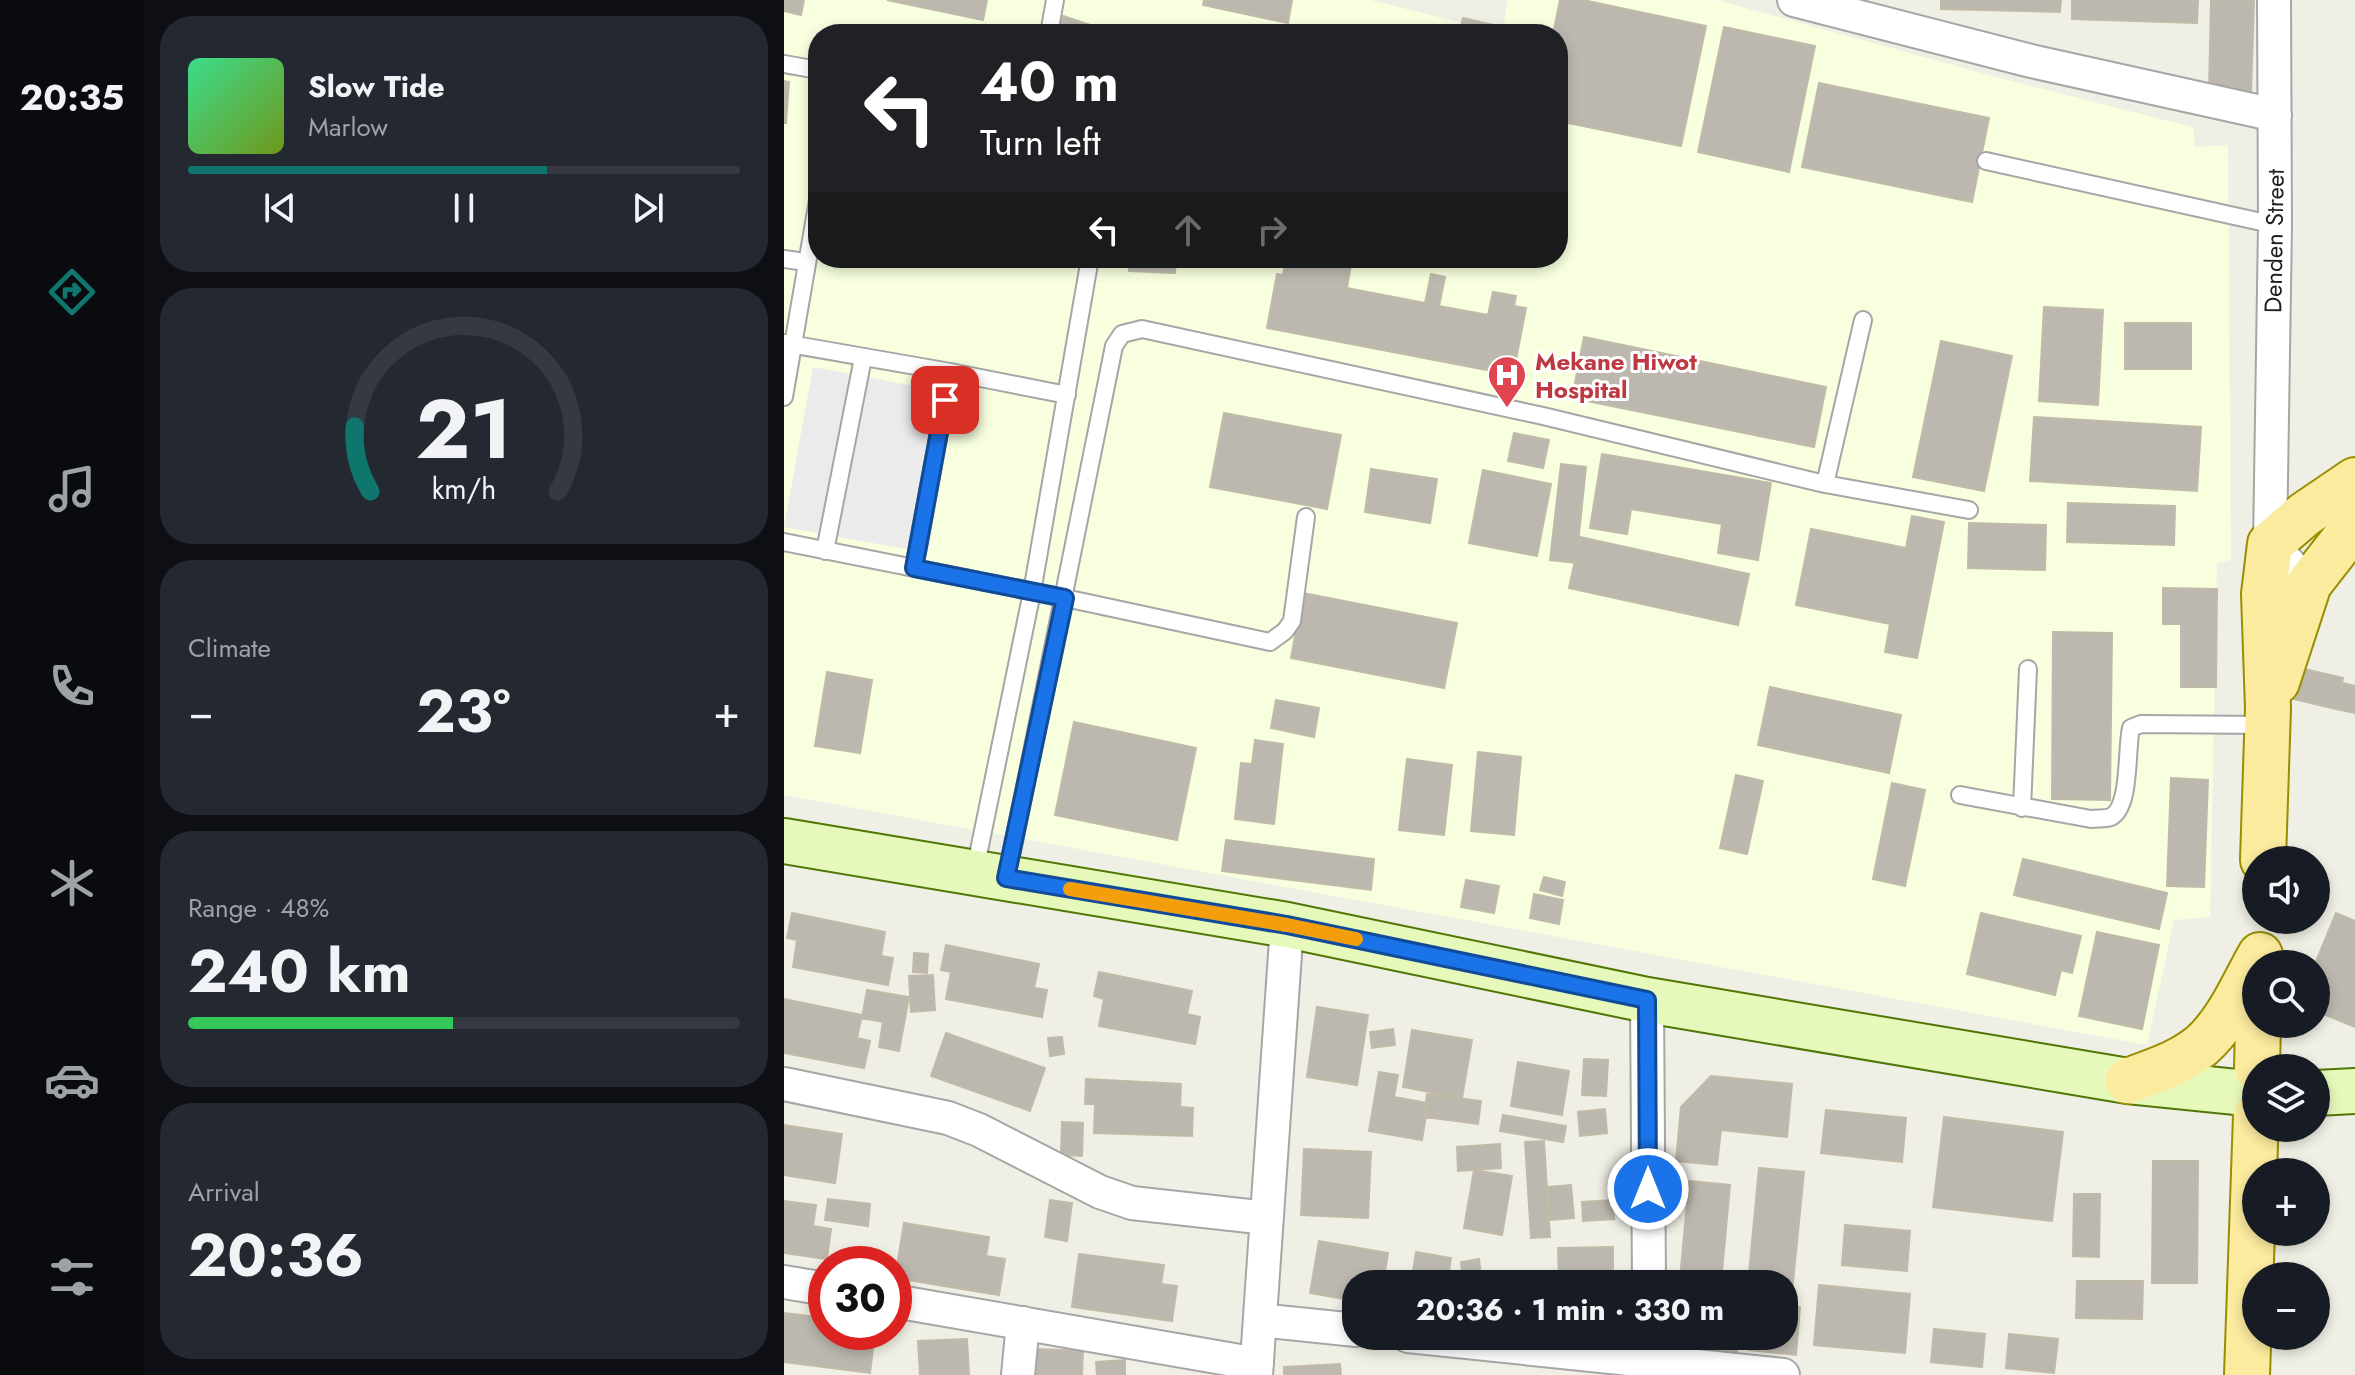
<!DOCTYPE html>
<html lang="en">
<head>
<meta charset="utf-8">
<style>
	:root { --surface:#171b24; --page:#242831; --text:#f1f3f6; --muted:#9ea1a6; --line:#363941; --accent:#0f766e }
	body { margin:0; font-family:Jost,sans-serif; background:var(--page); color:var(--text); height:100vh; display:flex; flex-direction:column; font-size:30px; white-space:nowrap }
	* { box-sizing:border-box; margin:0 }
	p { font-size:26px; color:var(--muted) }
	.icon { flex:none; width:44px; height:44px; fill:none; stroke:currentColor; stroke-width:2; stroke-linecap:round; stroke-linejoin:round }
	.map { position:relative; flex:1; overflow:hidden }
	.drawer { display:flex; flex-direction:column; gap:16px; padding:16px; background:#0d0f14; width:640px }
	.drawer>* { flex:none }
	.top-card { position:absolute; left:24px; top:24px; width:760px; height:244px; border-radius:32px; box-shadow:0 4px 12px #0003; background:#202124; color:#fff; overflow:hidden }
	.buttons { position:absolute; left:1458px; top:846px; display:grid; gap:16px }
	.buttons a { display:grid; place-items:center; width:88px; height:88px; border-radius:50%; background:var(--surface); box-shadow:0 4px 12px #0003; font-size:40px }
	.speed { position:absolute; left:24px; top:1246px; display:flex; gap:16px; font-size:40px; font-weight:700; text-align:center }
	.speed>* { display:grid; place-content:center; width:104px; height:104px; border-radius:50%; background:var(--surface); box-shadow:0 4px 12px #0003; line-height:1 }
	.speed .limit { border:12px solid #d22; background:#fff; color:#111 }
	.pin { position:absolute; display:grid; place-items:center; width:68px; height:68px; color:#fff; margin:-34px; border-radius:16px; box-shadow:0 4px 12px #0006 }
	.me { position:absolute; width:88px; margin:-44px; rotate:0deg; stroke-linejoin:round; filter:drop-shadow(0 0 6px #0008) }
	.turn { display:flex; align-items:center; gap:28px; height:168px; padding:0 40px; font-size:36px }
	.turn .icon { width:104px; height:104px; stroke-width:2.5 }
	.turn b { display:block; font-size:56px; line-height:68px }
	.lanes { display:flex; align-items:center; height:76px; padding:0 40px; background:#0003; justify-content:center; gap:40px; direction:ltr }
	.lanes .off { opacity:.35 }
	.big { font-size:60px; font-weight:700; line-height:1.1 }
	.drawer .tile { flex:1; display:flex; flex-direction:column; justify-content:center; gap:12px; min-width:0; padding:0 28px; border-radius:32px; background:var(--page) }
	.drawer .dial { align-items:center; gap:0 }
	.dial svg { height:208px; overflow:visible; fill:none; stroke:var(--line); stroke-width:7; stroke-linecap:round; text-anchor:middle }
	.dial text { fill:var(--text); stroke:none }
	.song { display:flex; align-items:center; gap:24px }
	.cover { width:96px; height:96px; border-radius:12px; background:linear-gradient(135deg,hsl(150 70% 55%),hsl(80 70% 35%)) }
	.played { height:8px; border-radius:4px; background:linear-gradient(90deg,var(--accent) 65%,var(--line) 65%) }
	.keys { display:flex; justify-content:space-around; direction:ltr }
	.heat { display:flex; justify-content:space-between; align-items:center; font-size:44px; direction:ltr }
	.charge { height:12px; border-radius:6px; background:linear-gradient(90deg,#34c759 48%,var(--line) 0) }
	.trip { position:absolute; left:558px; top:1270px; width:456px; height:80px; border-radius:32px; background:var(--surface); box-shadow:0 4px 12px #0003; font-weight:700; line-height:80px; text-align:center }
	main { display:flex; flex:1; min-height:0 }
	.menu { display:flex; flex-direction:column; width:144px; justify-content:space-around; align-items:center; background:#090b0e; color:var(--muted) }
	.menu .icon { width:56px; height:56px }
	.menu .current { color:var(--accent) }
	.menu b { font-size:36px; color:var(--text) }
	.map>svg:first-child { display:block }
	.education { fill:#f7ffdf; fill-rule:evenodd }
	.parking { fill:#ebebeb }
	.building { fill:#bcb8af; stroke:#c1baa8; stroke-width:2 }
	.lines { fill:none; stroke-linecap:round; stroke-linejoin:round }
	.lane-casing { stroke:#a6a6a6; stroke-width:20 }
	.street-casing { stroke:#a6a6a6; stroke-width:36 }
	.secondary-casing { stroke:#4e7706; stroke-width:48 }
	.primary-casing { stroke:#998d01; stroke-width:48 }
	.lane { stroke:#fff; stroke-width:16 }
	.street { stroke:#fff; stroke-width:32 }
	.secondary { stroke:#e6f9ba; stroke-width:44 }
	.primary { stroke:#fbeb9f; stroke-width:44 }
	.route-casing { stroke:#114b97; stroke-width:20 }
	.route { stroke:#1a73e8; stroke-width:14 }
	.slow { stroke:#f59e0b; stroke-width:14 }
	.labels { text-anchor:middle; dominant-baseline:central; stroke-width:6; stroke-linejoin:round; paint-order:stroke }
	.street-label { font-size:24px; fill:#1f1f1f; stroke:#fff }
	.health-label { font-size:24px; font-weight:bold; fill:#be3a42; stroke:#fff; text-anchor:start }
</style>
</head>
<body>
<main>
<nav class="menu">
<b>20:35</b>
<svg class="icon current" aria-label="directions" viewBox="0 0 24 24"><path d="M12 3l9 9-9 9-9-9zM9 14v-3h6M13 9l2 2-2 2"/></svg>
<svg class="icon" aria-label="music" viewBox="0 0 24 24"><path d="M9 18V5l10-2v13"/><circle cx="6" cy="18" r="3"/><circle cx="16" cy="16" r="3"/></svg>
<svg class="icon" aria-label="phone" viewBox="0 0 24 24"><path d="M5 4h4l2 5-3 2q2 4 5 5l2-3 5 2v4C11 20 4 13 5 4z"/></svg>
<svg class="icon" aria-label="climate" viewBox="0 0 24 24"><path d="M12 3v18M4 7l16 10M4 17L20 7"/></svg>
<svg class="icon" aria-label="car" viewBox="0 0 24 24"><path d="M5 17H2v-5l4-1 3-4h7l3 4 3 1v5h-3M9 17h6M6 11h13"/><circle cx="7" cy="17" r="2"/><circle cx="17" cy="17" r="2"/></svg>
<svg class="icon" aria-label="filters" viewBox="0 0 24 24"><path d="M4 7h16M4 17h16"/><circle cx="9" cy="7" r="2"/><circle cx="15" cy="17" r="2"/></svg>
</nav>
<section class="drawer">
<div class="tile">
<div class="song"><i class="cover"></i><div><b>Slow Tide</b><p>Marlow</p></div></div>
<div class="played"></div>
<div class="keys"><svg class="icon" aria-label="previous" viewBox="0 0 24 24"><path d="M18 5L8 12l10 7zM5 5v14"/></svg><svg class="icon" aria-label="pause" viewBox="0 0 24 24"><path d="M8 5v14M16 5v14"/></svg><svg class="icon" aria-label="next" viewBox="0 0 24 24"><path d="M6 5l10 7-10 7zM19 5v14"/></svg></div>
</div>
<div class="tile dial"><svg viewBox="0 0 100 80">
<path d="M14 69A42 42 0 1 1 86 69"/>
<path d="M14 69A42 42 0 0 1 8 44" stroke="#0f766e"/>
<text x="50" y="56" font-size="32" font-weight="700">21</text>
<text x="50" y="72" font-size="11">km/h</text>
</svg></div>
<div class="tile"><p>Climate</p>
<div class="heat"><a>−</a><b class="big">23°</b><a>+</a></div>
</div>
<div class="tile"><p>Range · 48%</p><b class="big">240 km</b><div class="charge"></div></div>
<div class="tile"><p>Arrival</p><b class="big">20:36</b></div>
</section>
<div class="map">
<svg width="1571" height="1375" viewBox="0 0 1571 1375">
	<rect width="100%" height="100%" fill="#f0efe5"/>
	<!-- education -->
	<path class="education" d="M0,0H586L718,33L724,0H933L1219,79L1409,127L1411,147L1444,145L1447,560L1433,563L1426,917L1390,920L1363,1045L0,795ZM34,34H774V258H34Z"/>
	<!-- parking -->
	<path class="parking" d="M29,367L172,394L144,553L0,527Z"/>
	<!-- building -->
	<path class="building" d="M0,0H20L17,15L0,11Z
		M103,0H203L199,20Z
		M420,0H508L504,23L419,5Z
		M776,0H799L922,26L897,146L774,121V34H769Z
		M1157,0H1277L1276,12L1157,9Z
		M1288,0H1414L1413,23L1288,19Z
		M1427,0H1470L1467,93L1425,92Z
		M279,16L306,25L303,34H274Z
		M679,18L731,30V34H675Z
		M940,27L1031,46L1005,172L914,152Z
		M0,81L5,82L2,123H0Z
		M1035,83L1205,118L1188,202L1018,167Z
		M345,258H392L391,273L345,271Z
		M502,258L568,259L563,288L641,303L647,274L661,277L655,306L704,315L709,292L732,296L730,306L742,308L729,375L483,328L493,274L499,275Z
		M1260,307L1319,310L1314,405L1255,401Z
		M1341,323H1407V369H1341Z
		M800,337L1042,387L1030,447L788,398Z
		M1157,341L1228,356L1200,491L1129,477Z
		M440,413L557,435L543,509L426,487Z
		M1250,417L1417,427L1413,491L1246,481Z
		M730,433L765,440L759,468L724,461Z
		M818,454L987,483L974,560L934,553L938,524L847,509L843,534L806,528Z
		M777,464L802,467L792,563L766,560Z
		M587,469L653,479L646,523L581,512Z
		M699,470L767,484L753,556L685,543Z
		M1284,503L1391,506L1390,545L1283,542Z
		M1128,516L1160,522L1133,658L1101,652L1106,624L1012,605L1027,529L1122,548Z
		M1185,523L1262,525L1261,570L1184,568Z
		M796,537L965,574L954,625L785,588Z
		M1379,588L1433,589L1432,687H1397V624H1379Z
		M519,593L673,623L660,688L507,658Z
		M1269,632L1328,633L1326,800L1268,799Z
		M1516,668L1559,678L1552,709L1510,699Z
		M43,672L88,680L76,753L31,746Z
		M1559,683L1571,686V713L1552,709Z
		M986,687L1117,715L1105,773L974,745Z
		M492,700L535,708L530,737L487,728Z
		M290,722L412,748L393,840L271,815Z
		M471,740L499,744L490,824L451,819L457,763L468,764Z
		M694,752L737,757L730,835L687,831Z
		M623,759L668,765L660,835L615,830Z
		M952,775L979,781L963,854L936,848Z
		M1387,778L1424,780L1420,887L1383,886Z
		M1108,783L1141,790L1121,886L1089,879Z
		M442,840L590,859L587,890L438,871Z
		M1239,859L1383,893L1375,929L1230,895Z
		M760,877L781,882L778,896L756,890Z
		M682,880L715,886L710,913L677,907Z
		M750,894L779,900L775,924L746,918Z
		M8,913L101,932L97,956L109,958L104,985L9,967L13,940L3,938Z
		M1197,913L1297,936L1288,973L1277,970L1271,995L1183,974Z
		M1552,913L1571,921V1027L1532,1011L1531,964Z
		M1313,932L1375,945L1358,1029L1295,1016Z
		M162,945L255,964L250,988L263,990L258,1017L162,999L167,972L157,970Z
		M130,953L144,954L143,973L129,972Z
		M315,972L408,991L403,1014L416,1017L411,1044L315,1026L320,999L310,996Z
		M149,975L151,1010L127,1012L125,976Z
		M83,990L125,997L115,1051L95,1047L99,1022L78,1018Z
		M0,999L78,1015L73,1038L86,1041L80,1068L0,1053Z
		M533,1007L584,1015L573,1085L523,1077Z
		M609,1029L611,1045L588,1048L586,1032Z
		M628,1030L688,1040L678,1098L619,1087Z
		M162,1033L261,1068L246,1111L147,1076Z
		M278,1037L280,1054L266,1056L264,1038Z
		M800,1059L824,1060L822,1096L798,1095Z
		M734,1062L785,1071L778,1115L727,1106Z
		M595,1072L614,1075L610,1097L644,1103L638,1140L585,1131Z
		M927,1076L1008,1084L1003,1137L937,1130L933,1165L892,1161L897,1107Z
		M302,1079L397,1084L396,1107L409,1108L408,1136L310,1133L311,1104H301Z
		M643,1094L697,1101L694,1124L640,1117Z
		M821,1109L823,1133L796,1136L794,1112Z
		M1042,1110L1122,1118L1118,1162L1037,1153Z
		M719,1115L782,1126L779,1142L716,1131Z
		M1160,1117L1279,1132L1268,1221L1149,1207Z
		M278,1122L299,1123L298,1156L277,1155Z
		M0,1125L58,1134L51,1183L0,1175Z
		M760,1141L766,1237L747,1238L741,1142Z
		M716,1144L717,1168L674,1171L673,1147Z
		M520,1149L587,1152L584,1218L517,1215Z
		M1369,1161H1414L1413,1283H1368Z
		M975,1168L1020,1172L1008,1292L1000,1291V1284H964Z
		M690,1170L728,1176L718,1235L680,1228Z
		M905,1181L946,1185L937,1283L896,1279Z
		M787,1185L790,1218L767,1220L764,1187Z
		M1290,1194H1316L1315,1257L1289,1256Z
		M44,1199L86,1204L84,1226L41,1220Z
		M266,1200L288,1203L283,1241L261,1237Z
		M829,1200L830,1219L799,1221L798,1202Z
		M0,1201L32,1205L29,1226L47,1229L43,1259L0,1253Z
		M120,1223L205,1237L202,1256L221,1259L215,1295L111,1278Z
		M1061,1225L1126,1231L1123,1271L1058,1265Z
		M535,1241L604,1253L599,1284H572V1301L526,1293Z
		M829,1247V1284H775L774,1248Z
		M632,1252L667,1258L663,1284H627Z
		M295,1254L380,1265L377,1284L393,1286L388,1321L288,1307Z
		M695,1259L698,1283L708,1284H679L677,1262Z
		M1293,1281H1359L1358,1319L1292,1318Z
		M1035,1285L1126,1294L1121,1353L1030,1345Z
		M1000,1305L1016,1307L1012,1355L965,1350L966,1336H1000Z
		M0,1313L42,1318V1332H91L86,1373L0,1362Z
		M1150,1329L1201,1334L1198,1367L1147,1362Z
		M1225,1334L1274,1339L1270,1373L1222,1368Z
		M902,1336H955L953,1352L901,1347Z
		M183,1339L185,1375H136L134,1341Z
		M253,1349L299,1351L298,1375H252Z
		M341,1360V1375H313L312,1362Z
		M556,1364L557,1375H500V1367Z"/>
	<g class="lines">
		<defs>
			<path id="lane" d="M265,34L271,0
				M0,64L34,70
				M1202,161L1491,225
				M0,259L21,262
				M0,343L166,372L283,395
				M0,397L34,200
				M1041,484L1079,320
				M0,542L281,598L486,642L501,631L508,621L522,517
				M41,551L79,358
				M130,568L166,372
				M1176,795L1307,819C1312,818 1322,819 1327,817C1347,807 1342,749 1347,728L1357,724L1482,725
				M1238,808L1244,669
				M191,870L248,592L306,258
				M223,876L330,346L338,334L358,329L759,416L1041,484L1185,510"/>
			<path id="street" d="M1010,0L1247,61L1491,115
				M1490,0L1491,225L1486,544L1525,584
				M863,1000L865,1284
				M0,1084L164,1118L195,1130L316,1192L348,1203L483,1218
				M0,1282L42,1289
				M110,1301L473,1364
				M476,1320L572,1330
				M624,1336L999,1375
				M234,1375L239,1323
				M472,1375L503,925"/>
			<path id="secondary" d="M0,841L503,925L863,1000L1344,1081L1472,1094
				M1532,1093L1571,1091"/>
			<path id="primary" d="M1493,682L1525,584L1571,525
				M1479,860L1484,708L1480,594L1486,544L1521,514L1571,480
				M1473,1068L1474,1024
				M1344,1081C1369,1071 1397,1063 1418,1045C1444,1022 1459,985 1476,955
				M1463,1375L1472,1115"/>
		</defs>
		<!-- lane casing -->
		<use href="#lane" class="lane-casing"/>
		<!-- street casing -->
		<use href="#street" class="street-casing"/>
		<!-- secondary casing -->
		<use href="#secondary" class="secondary-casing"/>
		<!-- primary casing -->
		<use href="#primary" class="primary-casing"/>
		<!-- lane -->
		<use href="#lane" class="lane"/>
		<!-- street -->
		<use href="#street" class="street"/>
		<!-- secondary -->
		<use href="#secondary" class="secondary"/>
		<!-- primary -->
		<use href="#primary" class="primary"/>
	</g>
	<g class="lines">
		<defs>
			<path id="route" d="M161,400L130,568L281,598L222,878L503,925L863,1000L864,1189"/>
		</defs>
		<!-- route casing -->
		<use href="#route" class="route-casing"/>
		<!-- route -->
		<use href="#route" class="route"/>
		<!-- slow -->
		<path class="slow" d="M286,889L503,925L572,939"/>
	</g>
	<!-- icons -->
	<defs>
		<symbol id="hospital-pin" viewBox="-11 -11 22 30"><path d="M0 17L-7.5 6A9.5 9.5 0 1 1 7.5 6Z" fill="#e0444e" stroke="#fff"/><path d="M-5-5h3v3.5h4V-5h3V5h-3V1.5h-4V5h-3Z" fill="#fff"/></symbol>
	</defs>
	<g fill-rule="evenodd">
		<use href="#hospital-pin" x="701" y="353" width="44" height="60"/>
	</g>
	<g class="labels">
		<!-- street labels -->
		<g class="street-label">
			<text transform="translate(1490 241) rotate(-89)">Denden Street</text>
		</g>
		<!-- health labels -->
		<g class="health-label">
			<text x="751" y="361">Mekane Hiwot<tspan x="751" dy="28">Hospital</tspan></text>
		</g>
	</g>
</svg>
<div class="buttons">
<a><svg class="icon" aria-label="sound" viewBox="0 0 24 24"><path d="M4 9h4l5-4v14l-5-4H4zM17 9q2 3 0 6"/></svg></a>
<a><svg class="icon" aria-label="search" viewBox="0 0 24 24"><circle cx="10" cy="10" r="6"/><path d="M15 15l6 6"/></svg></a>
<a><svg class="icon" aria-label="layers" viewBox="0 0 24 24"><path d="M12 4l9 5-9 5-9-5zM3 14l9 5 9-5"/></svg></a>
<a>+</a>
<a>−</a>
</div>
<div class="speed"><div class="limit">30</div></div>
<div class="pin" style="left:161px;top:400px;background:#d93025"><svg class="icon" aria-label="arrive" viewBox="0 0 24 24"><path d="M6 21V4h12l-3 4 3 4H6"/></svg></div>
<svg class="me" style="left:864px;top:1189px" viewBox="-20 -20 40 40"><circle r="17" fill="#1a73e8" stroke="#fff" stroke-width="3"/><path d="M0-11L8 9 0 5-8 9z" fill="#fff"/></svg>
<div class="trip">20:36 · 1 min · 330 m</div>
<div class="top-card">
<div class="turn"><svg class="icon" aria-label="left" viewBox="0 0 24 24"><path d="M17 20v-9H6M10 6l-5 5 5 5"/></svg><div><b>40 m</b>Turn left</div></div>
<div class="lanes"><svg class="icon" aria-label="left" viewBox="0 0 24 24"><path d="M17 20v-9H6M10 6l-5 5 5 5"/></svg><svg class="icon off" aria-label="ahead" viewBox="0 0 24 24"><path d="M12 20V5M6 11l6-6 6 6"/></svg><svg class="icon off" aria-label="right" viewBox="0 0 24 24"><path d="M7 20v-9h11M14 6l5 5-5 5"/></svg></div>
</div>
</div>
</main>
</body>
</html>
